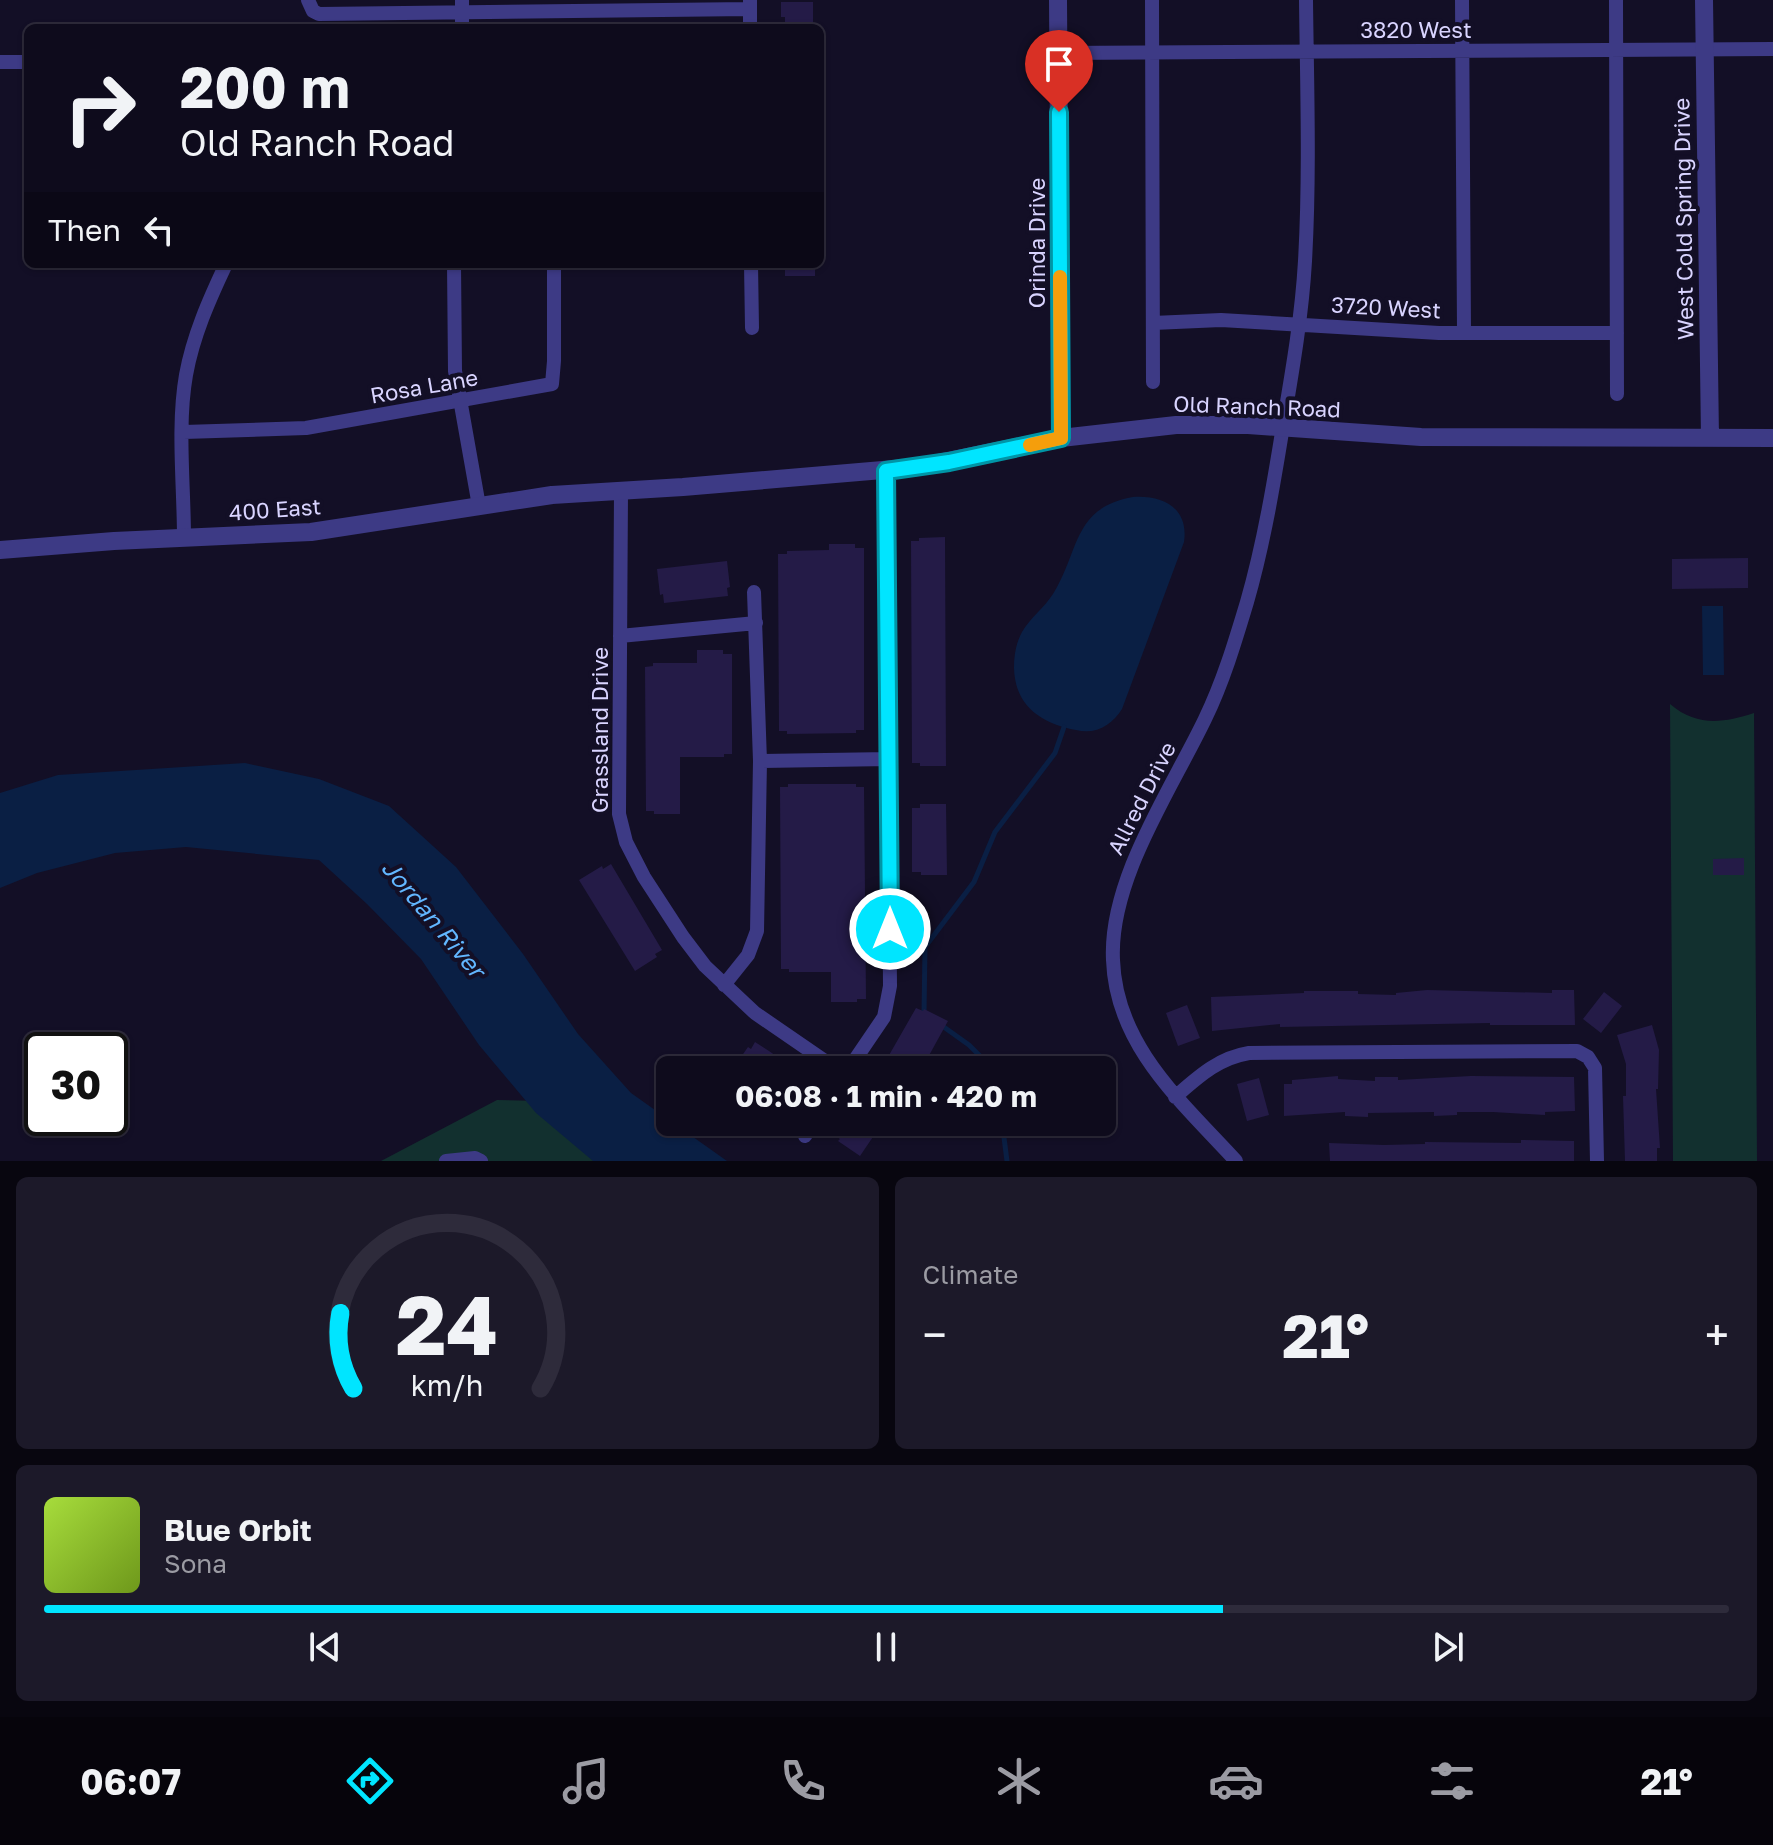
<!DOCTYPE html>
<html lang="en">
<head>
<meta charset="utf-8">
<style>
	:root { --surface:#0e0b1c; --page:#1c1929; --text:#f1f3f6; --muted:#9b9ba3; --line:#2e2b3b; --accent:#00e5ff }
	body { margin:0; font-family:"Golos Text",sans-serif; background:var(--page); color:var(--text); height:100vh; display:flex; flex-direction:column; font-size:30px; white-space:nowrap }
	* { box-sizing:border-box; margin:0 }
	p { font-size:26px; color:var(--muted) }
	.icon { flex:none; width:44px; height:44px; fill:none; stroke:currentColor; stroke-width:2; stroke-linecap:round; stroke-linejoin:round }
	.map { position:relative; height:1161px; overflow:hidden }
	.sheet { display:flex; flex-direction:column; gap:16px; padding:16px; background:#08060f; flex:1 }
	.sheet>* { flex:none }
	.hud { position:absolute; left:24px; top:24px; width:800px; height:244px; border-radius:12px; box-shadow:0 2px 6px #0004,0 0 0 2px var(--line); background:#0e0b1c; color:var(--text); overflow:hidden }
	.speed { position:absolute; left:24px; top:1032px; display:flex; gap:16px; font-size:40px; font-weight:700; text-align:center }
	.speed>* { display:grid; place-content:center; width:104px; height:104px; border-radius:50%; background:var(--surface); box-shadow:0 2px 6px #0004,0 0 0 2px var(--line); line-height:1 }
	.speed .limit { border:4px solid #111; border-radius:12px; background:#fff; color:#111 }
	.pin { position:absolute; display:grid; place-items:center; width:68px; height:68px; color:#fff; margin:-82px -34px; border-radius:50% 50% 50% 0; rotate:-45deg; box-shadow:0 0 8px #0007 }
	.pin .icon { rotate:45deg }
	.me { position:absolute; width:88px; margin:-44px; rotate:0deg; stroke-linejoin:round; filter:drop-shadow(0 0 6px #0008) }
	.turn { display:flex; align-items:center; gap:28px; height:168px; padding:0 24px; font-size:36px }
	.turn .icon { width:104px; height:104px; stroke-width:2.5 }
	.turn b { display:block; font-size:56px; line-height:68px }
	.then { display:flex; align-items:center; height:76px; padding:0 24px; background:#0003; gap:16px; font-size:30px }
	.big { font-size:60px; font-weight:700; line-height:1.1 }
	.sheet .tile { flex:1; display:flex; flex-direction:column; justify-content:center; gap:12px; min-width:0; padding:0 28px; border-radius:12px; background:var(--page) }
	.sheet .dial { align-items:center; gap:0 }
	.dial svg { height:208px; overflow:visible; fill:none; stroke:var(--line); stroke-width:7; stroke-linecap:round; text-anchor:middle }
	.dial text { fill:var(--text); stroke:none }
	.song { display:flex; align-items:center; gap:24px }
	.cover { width:96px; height:96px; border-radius:12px; background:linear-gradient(135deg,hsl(80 70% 55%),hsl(80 70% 35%)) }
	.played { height:8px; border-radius:4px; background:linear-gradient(90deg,var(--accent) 70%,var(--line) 70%) }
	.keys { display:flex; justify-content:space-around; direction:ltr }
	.heat { display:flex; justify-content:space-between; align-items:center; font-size:44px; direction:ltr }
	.sheet .tiles { flex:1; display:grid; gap:16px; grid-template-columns:1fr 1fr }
	.tile:last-child { grid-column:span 2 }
	.trip { position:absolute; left:656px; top:1056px; width:460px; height:80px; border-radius:12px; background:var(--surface); box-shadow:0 2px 6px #0004,0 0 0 2px var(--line); font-weight:700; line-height:80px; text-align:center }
	.tab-bar { display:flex; height:128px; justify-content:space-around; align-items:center; background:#06040b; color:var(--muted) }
	.tab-bar .icon { width:56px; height:56px }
	.tab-bar .selected { color:var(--accent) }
	.tab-bar b { font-size:36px; color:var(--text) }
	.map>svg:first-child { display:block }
	.green { fill:#12302f }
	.water { fill:#0a1f44 }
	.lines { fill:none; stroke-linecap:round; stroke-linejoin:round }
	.stream { stroke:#0a1f44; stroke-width:5 }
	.building { fill:#241b47 }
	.minor { stroke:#3d3a85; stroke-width:14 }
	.tertiary { stroke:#3d3a85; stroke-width:18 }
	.route-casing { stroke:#0095a6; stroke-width:20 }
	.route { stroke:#00e5ff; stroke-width:14 }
	.slow { stroke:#f59e0b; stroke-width:14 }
	.labels { text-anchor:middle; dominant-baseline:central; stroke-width:8; stroke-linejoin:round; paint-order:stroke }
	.street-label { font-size:22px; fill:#d9d4ff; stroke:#130f26 }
	.water-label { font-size:24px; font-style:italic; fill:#62b6ff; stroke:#130f26 }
</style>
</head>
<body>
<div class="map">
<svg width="1773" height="1161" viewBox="0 0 1773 1161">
	<rect width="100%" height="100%" fill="#130f26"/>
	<!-- green -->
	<path class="green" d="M1670,704C1697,727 1723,723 1754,713L1757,1161H1673Z
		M497,1100L540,1101L610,1161H381Z"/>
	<!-- water -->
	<path class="water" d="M1133,497C1163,495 1189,508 1184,542L1122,709C1112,725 1096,735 1076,730C1041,723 1015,706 1014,668C1014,655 1016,643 1022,632C1030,618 1044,608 1053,594C1080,551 1072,508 1133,497Z
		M1702,606H1723L1724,675H1703Z
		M245,763L319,779L389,806L456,867L523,954L578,1034L631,1093L727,1161H593L536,1113L479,1045L421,959L367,904L319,860L186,847L115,853L37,873L0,888V793L58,775Z"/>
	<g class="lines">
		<!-- stream -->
		<path class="stream" d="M926,1014L924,1013L925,947L974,882L995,832L1055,753L1064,727
			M941,1025L969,1045L994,1070
			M1002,1122L1007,1161"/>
	</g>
	<!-- building -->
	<path class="building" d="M781,2H813V28H785V17H781Z
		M785,264H815V276H785Z
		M945,537L946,766H920V763H912L911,541H919V538Z
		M829,544H855V548H864V730H856V733L787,734V731H779L778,554H787V551L829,550Z
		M1748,558V588L1672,589V559Z
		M727,561L730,587L727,588L728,596L664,603L663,594L660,595L657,569Z
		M697,650H723V654H732V754H724V757H680V814H654V811H646L645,667L653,666V663H697Z
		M788,784H856V787H864L866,999H857V1002H831V972H789V969H781L780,787H788Z
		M920,804H946L947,875H921V872H912V808H920Z
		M1744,858V875H1713V859Z
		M611,864L662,950L655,954L657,957L635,971L579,880L602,866L603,869Z
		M1427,990L1552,993V990H1574L1575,1025H1490V1023L1280,1027V1024L1212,1031L1211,997L1304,993V991H1358V994L1396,995V993Z
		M1604,992L1622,1006L1601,1033L1583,1019Z
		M1187,1005L1200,1038L1178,1046L1166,1013Z
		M916,1008L923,1011L924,1009L948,1021L921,1070H896L884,1064Z
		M1652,1025L1659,1050L1658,1089H1656L1660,1148H1657V1161H1625L1623,1096H1626V1064L1617,1035Z
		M755,1042L769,1051L796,1070H732L748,1047L751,1049Z
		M1338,1076V1079L1375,1081V1077H1398V1080L1471,1076L1574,1077L1575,1111L1545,1112V1115L1493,1112H1457V1115L1434,1116V1112L1368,1113V1117L1345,1116V1112L1284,1116V1084H1292V1080Z
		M1259,1078L1269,1115L1247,1121L1237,1084Z
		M841,1122H883L860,1156L838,1141L840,1139L833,1134Z
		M1521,1140L1574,1141V1161H1330L1329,1143L1384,1145L1425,1144V1142L1521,1143Z"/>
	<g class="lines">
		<!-- minor -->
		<path class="minor" d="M308,0L313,11L319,14L750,9
			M462,0V28
			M750,0V28
			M1152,0L1153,382
			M1462,0L1464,332
			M1616,0L1617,394
			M1059,53L1773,49
			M0,62H28
			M454,264L455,371L479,506
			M751,264L752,328
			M1153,323L1221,320L1439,333H1617
			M184,432L306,428L552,384L554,361V264
			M621,492L619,814L626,842L644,877L683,937L705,966L755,1013L838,1070
			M184,538C184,486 177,426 186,375C193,336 209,300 226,264
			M620,636L756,623
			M760,761L889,759
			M724,985L748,955L757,931L760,761L754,592
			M848,1070L884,1017L890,986L886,471
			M1175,1097C1198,1077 1218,1058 1249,1053L1577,1051L1588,1057L1595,1068L1597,1161
			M805,1136L814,1122
			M446,1161L475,1158L481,1161
			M1236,1161C1182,1102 1116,1046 1113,960C1109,880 1171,790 1205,719C1223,682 1235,642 1247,602C1264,543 1274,482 1284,420C1293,367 1302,314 1305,261C1310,174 1307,87 1306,0"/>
		<!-- tertiary -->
		<path class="tertiary" d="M1058,0L1061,438
			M1704,0L1710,438
			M0,550L114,541L311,532L552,495L683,487L918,467L1061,438L1176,425H1248L1421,437L1773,438"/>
	</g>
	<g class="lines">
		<defs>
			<path id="route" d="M890,929L886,471L949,462L1061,438L1059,112"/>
		</defs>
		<!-- route casing -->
		<use href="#route" class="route-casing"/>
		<!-- route -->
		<use href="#route" class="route"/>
		<!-- slow -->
		<path class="slow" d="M1030,445L1061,438L1060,277"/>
	</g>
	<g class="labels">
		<!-- street labels -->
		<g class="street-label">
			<text x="1416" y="29">3820 West</text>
			<text transform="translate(1683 219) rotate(-91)">West Cold Spring Drive</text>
			<text transform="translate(1036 243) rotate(-90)">Orinda Drive</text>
			<text transform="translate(1386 307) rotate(3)">3720 West</text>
			<text transform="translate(424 386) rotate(-10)">Rosa Lane</text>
			<text transform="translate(1257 406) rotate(2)">Old Ranch Road</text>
			<text transform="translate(275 509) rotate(-4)">400 East</text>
			<text transform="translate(599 730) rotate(-90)">Grassland Drive</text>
			<text transform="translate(1141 798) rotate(-63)">Allred Drive</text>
		</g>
		<!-- water labels -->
		<g class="water-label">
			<text transform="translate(434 918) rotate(50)">Jordan River</text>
		</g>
	</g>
</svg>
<div class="speed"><div class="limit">30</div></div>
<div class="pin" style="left:1059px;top:112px;background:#d93025"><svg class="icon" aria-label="arrive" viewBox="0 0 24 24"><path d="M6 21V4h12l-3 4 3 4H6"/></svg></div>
<svg class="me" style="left:890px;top:929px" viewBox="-20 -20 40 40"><circle r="17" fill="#00e5ff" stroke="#fff" stroke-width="3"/><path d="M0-11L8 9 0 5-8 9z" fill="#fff"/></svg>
<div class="trip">06:08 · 1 min · 420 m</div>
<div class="hud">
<div class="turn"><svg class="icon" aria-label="right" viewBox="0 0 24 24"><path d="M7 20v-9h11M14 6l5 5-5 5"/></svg><div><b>200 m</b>Old Ranch Road</div></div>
<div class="then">Then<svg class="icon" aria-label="left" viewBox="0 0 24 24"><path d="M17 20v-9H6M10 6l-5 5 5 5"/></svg></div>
</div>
</div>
<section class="sheet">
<div class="tiles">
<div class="tile dial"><svg viewBox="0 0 100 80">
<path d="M14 69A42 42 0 1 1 86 69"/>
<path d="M14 69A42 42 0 0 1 9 40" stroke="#00e5ff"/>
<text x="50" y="56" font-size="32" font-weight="700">24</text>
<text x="50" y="72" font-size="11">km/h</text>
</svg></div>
<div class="tile"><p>Climate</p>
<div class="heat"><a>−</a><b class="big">21°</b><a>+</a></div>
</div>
<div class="tile">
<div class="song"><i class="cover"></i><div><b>Blue Orbit</b><p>Sona</p></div></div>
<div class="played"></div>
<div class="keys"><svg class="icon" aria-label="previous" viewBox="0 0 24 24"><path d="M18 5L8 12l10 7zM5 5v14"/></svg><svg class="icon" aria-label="pause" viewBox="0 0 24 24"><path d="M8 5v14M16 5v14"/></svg><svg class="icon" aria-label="next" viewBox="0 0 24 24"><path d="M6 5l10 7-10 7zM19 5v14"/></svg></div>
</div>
</div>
</section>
<nav class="tab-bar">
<b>06:07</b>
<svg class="icon selected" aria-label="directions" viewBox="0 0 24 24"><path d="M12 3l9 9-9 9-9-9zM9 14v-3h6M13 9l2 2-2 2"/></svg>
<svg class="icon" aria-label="music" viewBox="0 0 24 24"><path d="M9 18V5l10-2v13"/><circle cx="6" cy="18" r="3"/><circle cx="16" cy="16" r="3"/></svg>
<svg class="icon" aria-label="phone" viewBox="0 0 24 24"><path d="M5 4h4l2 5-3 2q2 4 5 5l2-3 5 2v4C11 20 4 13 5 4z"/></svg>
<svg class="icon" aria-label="climate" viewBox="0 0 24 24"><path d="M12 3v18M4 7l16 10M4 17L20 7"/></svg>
<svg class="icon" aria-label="car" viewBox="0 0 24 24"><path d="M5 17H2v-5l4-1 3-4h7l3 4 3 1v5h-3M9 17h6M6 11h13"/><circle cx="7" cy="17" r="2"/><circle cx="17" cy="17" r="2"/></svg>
<svg class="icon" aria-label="filters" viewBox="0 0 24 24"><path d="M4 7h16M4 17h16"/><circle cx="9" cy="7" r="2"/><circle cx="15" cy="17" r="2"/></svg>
<b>21°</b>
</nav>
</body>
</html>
